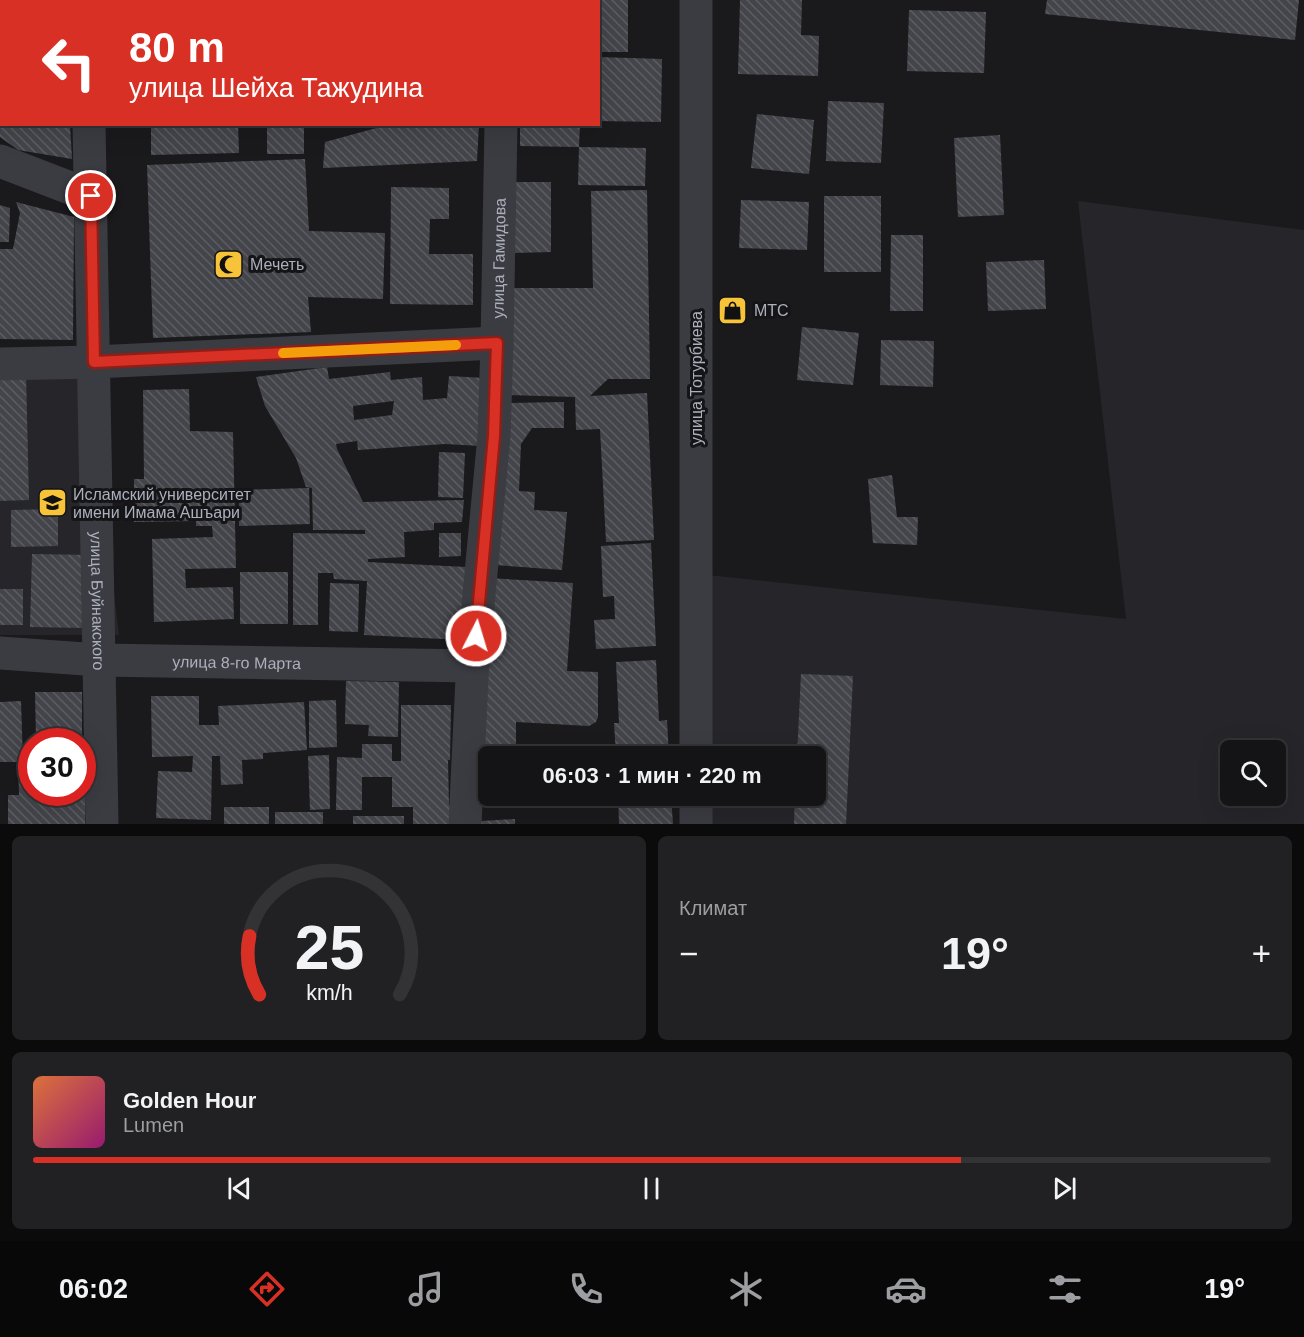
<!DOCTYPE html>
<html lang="ru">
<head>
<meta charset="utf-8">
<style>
	:root { --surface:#141416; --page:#212123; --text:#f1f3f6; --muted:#9d9ea1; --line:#333335; --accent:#d93025 }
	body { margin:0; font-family:Arial,sans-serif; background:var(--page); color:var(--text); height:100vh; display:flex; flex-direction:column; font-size:22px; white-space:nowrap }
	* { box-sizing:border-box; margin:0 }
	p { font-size:20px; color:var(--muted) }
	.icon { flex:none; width:33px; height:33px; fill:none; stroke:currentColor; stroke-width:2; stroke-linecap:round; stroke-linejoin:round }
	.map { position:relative; height:824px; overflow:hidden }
	.details { display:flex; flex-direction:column; gap:12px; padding:12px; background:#0b0b0c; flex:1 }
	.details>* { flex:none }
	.banner { position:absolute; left:0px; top:0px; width:600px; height:126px; box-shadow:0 6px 24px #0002,0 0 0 2px var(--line); background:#d93025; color:#fff; overflow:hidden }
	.tools { position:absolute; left:1220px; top:740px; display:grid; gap:12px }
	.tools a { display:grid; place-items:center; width:66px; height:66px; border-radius:9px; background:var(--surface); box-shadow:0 6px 24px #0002,0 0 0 2px var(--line); font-size:30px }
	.speed { position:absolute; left:18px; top:728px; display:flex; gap:12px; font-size:30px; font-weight:700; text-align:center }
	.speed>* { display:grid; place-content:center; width:78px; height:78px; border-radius:50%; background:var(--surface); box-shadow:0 6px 24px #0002,0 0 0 2px var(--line); line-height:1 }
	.speed .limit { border:9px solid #d22; background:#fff; color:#111 }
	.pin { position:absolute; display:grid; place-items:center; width:51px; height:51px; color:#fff; margin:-26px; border:3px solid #fff; border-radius:50%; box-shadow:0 2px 6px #0007 }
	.me { position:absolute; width:66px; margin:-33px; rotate:5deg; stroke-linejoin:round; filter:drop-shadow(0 0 4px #0008) }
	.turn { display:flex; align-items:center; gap:21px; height:126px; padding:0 30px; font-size:27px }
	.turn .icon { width:78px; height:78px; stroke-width:2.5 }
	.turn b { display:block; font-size:42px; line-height:51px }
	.big { font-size:45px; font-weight:800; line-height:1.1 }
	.details .widget { flex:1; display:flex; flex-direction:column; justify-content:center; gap:9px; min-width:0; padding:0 21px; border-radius:9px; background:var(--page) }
	.details .dial { align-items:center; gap:0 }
	.dial svg { height:156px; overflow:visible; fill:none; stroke:var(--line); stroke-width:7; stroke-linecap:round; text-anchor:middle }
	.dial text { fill:var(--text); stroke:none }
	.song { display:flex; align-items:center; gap:18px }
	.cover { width:72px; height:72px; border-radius:9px; background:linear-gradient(135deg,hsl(20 70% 55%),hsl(320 70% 35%)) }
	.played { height:6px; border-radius:3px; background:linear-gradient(90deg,var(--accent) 75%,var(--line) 75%) }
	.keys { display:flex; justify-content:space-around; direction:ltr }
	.heat { display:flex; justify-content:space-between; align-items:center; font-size:33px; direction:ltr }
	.details .tiles { flex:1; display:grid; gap:12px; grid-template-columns:1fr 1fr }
	.widget:last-child { grid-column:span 2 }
	.trip { position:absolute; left:478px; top:746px; width:348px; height:60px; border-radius:9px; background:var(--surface); box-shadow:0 6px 24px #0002,0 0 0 2px var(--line); font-weight:800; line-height:60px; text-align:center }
	.menu { display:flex; height:96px; justify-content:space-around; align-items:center; background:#080809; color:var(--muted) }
	.menu .icon { width:42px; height:42px }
	.menu .active { color:var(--accent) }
	.menu b { font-size:27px; color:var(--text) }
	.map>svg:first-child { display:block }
	.built { fill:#26262a; fill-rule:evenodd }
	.building { fill:url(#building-back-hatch); fill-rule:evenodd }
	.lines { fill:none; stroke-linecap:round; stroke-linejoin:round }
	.minor { stroke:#3b3c42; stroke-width:33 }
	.route-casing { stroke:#8d1f18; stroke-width:15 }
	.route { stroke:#d93025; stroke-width:10 }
	.slow { stroke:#f59e0b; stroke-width:10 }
	.labels { text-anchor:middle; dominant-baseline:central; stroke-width:6; stroke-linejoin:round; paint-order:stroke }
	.street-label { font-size:16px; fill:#acb0bc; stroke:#151518 }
	.poi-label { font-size:16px; fill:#acb0bc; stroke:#151518; text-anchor:start }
</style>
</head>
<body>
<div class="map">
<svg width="1304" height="824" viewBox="0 0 1304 824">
	<defs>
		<pattern id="building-back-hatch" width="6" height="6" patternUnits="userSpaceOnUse" patternTransform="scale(1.5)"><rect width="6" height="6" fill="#44454a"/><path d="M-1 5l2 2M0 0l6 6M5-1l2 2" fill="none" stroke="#5c5d62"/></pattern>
	</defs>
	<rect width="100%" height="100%" fill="#1a1a1d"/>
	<!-- built -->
	<path class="built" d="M1078,201L1304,230V824H709V795H816V756H709L708,575L1126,619ZM1230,750H1275V795H1230Z
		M87,368L119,635H0V370Z"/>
	<!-- building -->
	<path class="building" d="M598,0H628V52H598Z
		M740,0H802L801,35L819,36L818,76L738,74Z
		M1047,0H1299L1295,40L1045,14Z
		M909,10L986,12L984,73L907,71Z
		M598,57L662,59L661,122L598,121Z
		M828,101L884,103L881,163L826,161Z
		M757,114L814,120L809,174L751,168Z
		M0,124H70L72,159L18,150L0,137Z
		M151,124H238L239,153L151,155Z
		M267,124H304V154H267Z
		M391,124H479L477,161L323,168L325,142Z
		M520,124H580L579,147L520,146Z
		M1000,135L1004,215L958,217L954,138Z
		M579,147L646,148L645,186L578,185Z
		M305,159L309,231L385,233L383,299L308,297L311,332L153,338L147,165Z
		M512,182H551V252L513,253Z
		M391,187L449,188V219H430L429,254H473V305L390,304Z
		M647,190L650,379H608L590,396L647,393L654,540L606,542L600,429L576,430L575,397L505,395L506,288H593L591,191Z
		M824,196H881V272H824Z
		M741,200L809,202L807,250L739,248Z
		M16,202L74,217L73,340L0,339V249H13L20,213Z
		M0,205L10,208L9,242H0Z
		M891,235H923V311H890Z
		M1044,260L1046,309L988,311L986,262Z
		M802,327L859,333L853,385L797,380Z
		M881,340L934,341L933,387L880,385Z
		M327,367L329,379L390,372L391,380L422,377L423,400L447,398L449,376L485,378L481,446L445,444L358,450L357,441L336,444L337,449L363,502L464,500L462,522L434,523V530L404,532L405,557L368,559V562L466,567L462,640L364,635L367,581L334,579L333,573H318V625H293V533L365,534V530H313L312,488L306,487L296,458L265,406L256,377ZM394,401L392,415L354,420L353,406Z
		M26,373L29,500L0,501V374Z
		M189,389L190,431L233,432L236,568L185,569L186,588L233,587L234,619L154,622L152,539L213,537L212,526H196V521L134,522V479H144L143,390Z
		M564,402V428H532L521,444L519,491L535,492L534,510L567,512L562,570L495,565L502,403Z
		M439,452L465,453L463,498L438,497Z
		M892,475L897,517H918L917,545L873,543L868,479Z
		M309,488L310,524L239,526V490Z
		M58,509V546L11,547V510Z
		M439,533H461V556L439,557Z
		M651,543L656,646L596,649L594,620L615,619L614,596L603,597L601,546Z
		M32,554L88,555L87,628L30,627Z
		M240,572H288V624H240Z
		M489,578L573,583L567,671L598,672V717L596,722L589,726L516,722V756H489V794H481Z
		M330,583L359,584L358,632L329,631Z
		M0,589H23V625H0Z
		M656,660L659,721L667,720L669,756H616L614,723H619L616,662Z
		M801,674L853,676L846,824H794L795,795H816V756H797Z
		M346,681L399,682L398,737L368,736L369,725L345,724Z
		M35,692H82V741H36Z
		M151,696H199V725H219L218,706L304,702L307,750L263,753V759L242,760L243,784L221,785L220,756H212L211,820L156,818L158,771L192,772L193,756L152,757Z
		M336,700L337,747L309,748V701Z
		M21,701L23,762L32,761V792H76V794H85V824H8V795H19L18,762H0V702Z
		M401,705H451L450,760H448L449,806L451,805L452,824H413V807H392V777H362V810H336L337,757L362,758V744H392V761H401Z
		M329,755L330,809L310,810L308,756Z
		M618,795H671L673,824H619Z
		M224,807H269V824H224Z
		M275,812H323V824H275Z
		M353,816H404V824H353Z
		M515,819V824H481V821Z"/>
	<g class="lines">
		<!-- minor -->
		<g class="minor">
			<path d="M87,0V2"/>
			<path d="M502,2L503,0"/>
			<path id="s1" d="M89,124L102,824"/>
			<path d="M0,161L91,196"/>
			<path d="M0,364L94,362L497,343"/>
			<path id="s2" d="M0,653L99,660L473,666"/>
			<path d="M696,756V0"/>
			<path d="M696,795V824"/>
			<path id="s3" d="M465,824L473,658L494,436L497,343L501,124"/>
		</g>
	</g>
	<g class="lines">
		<defs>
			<path id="route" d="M91,196L94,362L497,343L494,436L476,636"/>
		</defs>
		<!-- route casing -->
		<use href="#route" class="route-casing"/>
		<!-- route -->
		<use href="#route" class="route"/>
		<!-- slow -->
		<path class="slow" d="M283,353L456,345"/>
	</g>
	<!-- icons -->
	<defs>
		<symbol id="mosque-square" viewBox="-11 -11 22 22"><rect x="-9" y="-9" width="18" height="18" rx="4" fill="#f7c338" stroke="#151518"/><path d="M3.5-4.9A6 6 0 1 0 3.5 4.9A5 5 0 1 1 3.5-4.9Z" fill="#111"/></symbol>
		<symbol id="shop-square" viewBox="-11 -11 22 22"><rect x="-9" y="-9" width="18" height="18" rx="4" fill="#f7c338" stroke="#151518"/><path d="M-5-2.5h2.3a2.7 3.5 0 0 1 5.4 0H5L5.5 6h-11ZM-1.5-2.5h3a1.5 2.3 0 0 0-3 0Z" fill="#111"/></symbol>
		<symbol id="university-square" viewBox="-11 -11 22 22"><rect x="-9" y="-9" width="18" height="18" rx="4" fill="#f7c338" stroke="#151518"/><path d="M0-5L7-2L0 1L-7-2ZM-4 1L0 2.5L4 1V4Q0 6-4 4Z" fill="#111"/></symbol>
	</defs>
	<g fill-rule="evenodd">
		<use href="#mosque-square" x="212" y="248" width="33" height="33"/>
		<use href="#shop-square" x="716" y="294" width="33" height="33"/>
		<use href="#university-square" x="36" y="486" width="33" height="33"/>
	</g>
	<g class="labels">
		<!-- street labels -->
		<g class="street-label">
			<text stroke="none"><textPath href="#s3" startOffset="567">улица Гамидова</textPath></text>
			<text transform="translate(696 378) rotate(-90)">улица Тотурбиева</text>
			<text stroke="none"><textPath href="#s1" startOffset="477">улица Буйнакского</textPath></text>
			<text stroke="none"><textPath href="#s2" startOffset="237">улица 8-го Марта</textPath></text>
		</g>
		<!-- poi labels -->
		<g class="poi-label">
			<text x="250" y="264">Мечеть</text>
			<text x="754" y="310">МТС</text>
			<text x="73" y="494">Исламский университет<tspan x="73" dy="18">имени Имама Ашъари</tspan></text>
		</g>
	</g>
</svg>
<div class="tools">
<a><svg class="icon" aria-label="search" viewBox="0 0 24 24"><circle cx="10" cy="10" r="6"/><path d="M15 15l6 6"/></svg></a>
</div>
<div class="speed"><div class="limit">30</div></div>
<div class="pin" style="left:91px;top:196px;background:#d93025"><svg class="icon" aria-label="arrive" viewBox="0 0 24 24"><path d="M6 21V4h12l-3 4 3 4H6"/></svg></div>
<svg class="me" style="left:476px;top:636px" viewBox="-20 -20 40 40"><circle r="17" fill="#d93025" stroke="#fff" stroke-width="3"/><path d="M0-11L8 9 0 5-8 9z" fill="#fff"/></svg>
<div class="trip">06:03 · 1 мин · 220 m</div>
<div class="banner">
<div class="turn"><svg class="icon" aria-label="left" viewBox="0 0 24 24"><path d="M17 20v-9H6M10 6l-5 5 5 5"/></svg><div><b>80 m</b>улица Шейха Тажудина</div></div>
</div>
</div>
<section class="details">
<div class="tiles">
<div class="widget dial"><svg viewBox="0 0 100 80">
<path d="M14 69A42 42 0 1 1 86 69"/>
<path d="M14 69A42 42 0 0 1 9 39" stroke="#d93025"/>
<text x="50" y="56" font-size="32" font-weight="700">25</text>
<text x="50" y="72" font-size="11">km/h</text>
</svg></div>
<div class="widget"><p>Климат</p>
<div class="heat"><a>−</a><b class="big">19°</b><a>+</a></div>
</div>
<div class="widget">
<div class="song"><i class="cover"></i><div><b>Golden Hour</b><p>Lumen</p></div></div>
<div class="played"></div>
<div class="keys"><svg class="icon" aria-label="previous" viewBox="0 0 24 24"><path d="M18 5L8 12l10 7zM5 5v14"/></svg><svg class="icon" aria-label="pause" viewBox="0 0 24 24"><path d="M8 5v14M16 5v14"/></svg><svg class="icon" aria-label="next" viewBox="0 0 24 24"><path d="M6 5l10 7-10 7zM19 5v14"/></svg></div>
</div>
</div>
</section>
<nav class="menu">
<b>06:02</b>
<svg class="icon active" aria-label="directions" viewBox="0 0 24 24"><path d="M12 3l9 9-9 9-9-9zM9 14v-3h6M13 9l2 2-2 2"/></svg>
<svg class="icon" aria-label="music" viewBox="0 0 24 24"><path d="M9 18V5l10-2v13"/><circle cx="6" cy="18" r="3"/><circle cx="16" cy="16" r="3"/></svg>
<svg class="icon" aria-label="phone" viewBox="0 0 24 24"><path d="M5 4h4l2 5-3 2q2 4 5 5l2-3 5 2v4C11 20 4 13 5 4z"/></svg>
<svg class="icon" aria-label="climate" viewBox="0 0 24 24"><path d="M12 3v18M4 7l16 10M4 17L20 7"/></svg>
<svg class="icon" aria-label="car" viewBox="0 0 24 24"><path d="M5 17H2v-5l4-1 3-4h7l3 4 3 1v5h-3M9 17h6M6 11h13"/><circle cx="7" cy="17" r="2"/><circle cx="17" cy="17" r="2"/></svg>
<svg class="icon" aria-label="filters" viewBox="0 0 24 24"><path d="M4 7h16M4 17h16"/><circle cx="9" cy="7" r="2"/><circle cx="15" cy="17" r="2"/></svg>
<b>19°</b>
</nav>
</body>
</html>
